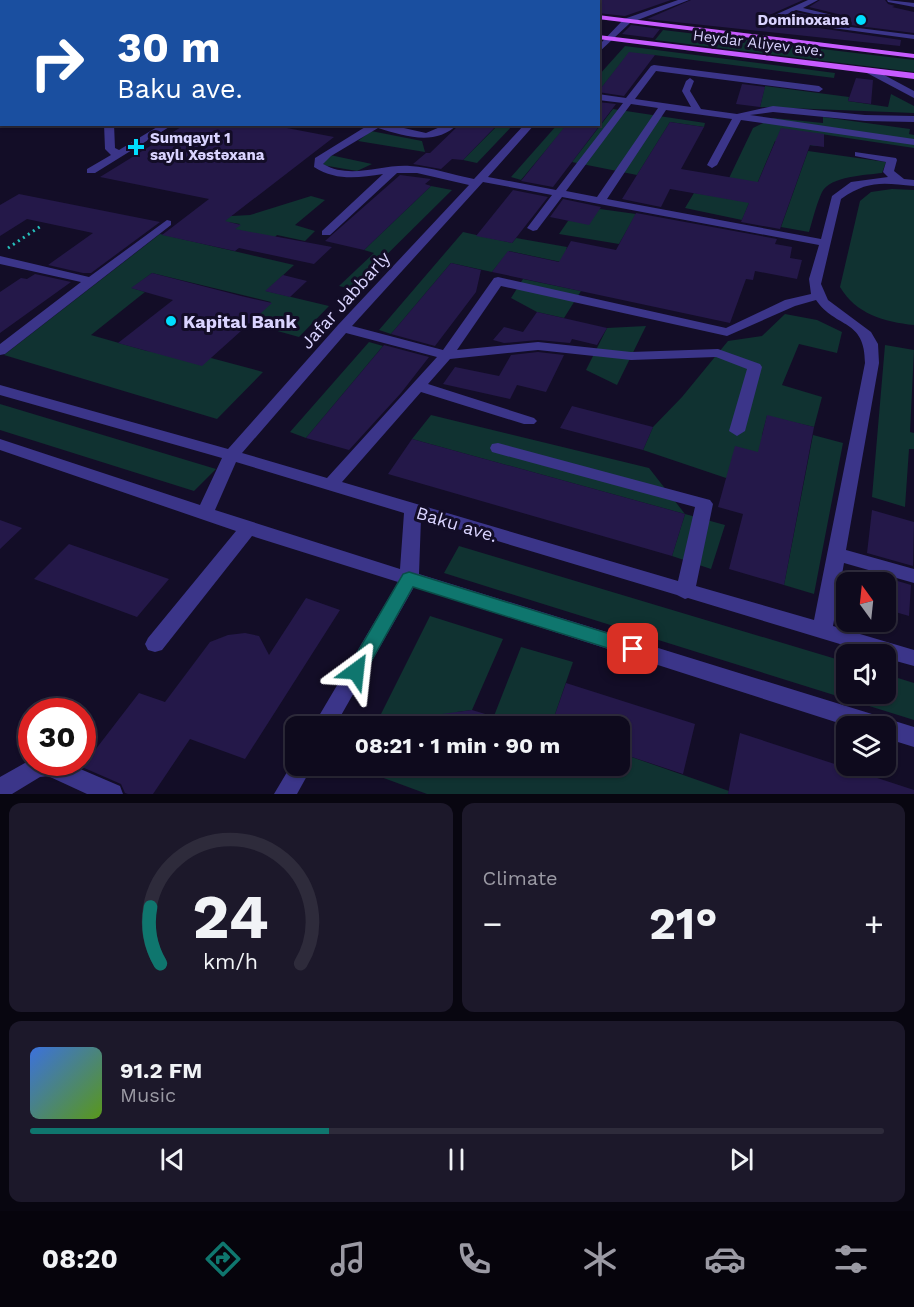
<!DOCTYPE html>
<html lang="en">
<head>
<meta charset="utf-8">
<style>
	:root { --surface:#0e0a1d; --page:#1c182a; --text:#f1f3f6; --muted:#9b9aa4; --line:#2e2b3b; --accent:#0f766e }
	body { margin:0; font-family:"Work Sans",sans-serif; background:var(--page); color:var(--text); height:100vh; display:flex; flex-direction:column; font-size:22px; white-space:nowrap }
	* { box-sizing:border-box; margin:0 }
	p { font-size:20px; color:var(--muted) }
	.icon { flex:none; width:33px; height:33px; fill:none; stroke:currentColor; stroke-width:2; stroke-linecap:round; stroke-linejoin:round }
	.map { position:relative; height:794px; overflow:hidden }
	.drawer { display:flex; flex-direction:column; gap:9px; padding:9px; background:#080610; flex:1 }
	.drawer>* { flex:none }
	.top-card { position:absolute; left:0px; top:0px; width:600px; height:126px; box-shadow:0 2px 4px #0004,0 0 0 2px var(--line); background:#1a4fa0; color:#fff; overflow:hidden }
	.needle { width:39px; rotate:345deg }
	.buttons { position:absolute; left:836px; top:572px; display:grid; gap:12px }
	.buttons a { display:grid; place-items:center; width:60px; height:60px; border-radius:12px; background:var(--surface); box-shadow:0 2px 4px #0004,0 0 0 2px var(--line); font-size:30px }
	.speed { position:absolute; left:18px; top:698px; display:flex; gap:12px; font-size:30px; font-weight:700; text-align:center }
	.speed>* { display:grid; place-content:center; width:78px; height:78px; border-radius:50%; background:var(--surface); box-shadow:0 2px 4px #0004,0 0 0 2px var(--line); line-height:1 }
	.speed .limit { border:9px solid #d22; background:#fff; color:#111 }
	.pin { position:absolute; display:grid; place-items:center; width:51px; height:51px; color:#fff; margin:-26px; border-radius:12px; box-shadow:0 3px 9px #0006 }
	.me { position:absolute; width:66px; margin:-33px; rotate:30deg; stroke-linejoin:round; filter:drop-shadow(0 0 4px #0008) }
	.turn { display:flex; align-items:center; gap:21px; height:126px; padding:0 18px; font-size:27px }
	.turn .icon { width:78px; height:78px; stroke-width:2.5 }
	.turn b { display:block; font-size:42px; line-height:51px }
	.big { font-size:45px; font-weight:700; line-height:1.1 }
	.drawer .tile { flex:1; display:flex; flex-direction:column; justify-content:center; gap:9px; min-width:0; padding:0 21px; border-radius:12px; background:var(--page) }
	.drawer .dial { align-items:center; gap:0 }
	.dial svg { height:156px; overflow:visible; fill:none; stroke:var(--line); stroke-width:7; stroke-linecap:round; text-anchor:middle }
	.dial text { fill:var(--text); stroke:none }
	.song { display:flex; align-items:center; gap:18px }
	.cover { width:72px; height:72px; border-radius:9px; background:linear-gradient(135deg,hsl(220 70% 55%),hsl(90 70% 35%)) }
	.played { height:6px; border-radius:3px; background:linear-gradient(90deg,var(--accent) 35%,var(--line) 35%) }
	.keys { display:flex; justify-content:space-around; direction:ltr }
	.heat { display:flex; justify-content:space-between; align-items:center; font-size:33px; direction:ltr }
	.drawer .tiles { flex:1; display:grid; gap:9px; grid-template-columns:1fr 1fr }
	.tile:last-child { grid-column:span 2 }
	.trip { position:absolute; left:285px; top:716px; width:345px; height:60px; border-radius:12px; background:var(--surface); box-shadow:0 2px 4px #0004,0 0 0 2px var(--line); font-weight:700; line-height:60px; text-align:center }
	.dock { display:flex; height:96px; justify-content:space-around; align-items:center; background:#06040c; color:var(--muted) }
	.dock .icon { width:42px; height:42px }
	.dock .current { color:var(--accent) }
	.dock b { font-size:27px; color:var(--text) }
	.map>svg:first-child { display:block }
	.green { fill:#103231 }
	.building { fill:#241849 }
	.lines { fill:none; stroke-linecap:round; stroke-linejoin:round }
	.path { stroke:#26c0bc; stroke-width:3; stroke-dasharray:2 4; stroke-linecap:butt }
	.minor { fill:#3b3589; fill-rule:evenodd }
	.major { fill:#c75bff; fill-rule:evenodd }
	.route { fill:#0f766e; stroke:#0a4d48; stroke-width:1.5 }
	.poi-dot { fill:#00deff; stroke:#130d27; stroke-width:2 }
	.labels { text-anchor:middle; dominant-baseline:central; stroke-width:6; stroke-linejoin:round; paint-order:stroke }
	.far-poi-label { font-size:15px; font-weight:bold; fill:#dad4ff; stroke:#130d27; text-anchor:end }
	.far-street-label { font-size:15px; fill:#dad4ff; stroke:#130d27 }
	.street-label { font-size:18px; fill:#dad4ff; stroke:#130d27 }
	.poi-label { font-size:18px; font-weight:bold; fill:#dad4ff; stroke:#130d27; text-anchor:start }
</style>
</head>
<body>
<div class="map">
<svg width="914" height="794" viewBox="0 0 914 794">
	<rect width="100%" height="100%" fill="#130d27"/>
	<!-- green -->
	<path class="green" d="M663,30L914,60V72L655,40Z
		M625,46L835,73L834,78L654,55L625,58L599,91V75Z
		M765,86L849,97L848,101L888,107L891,94L914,106V113L760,107Z
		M613,109L705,123L704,127L670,122L637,175L572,162Z
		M823,117L910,129L909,134L914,135V148L821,134L817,146L775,141L742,220L685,208L694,193L720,197L753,128L773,118L823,123Z
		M498,125H513L477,163L463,160Z
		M557,125H567L521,180L511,177Z
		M371,131L422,141L425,152L358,141Z
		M808,151L886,162L882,173C867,175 830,176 822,192C816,205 813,219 809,232L781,227Z
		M330,155L372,164L357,171L322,165Z
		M431,186L452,190L352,289L339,286L374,253L364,250Z
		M892,189L914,190V325C884,322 856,314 840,287L860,201L871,192Z
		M311,196L325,200L295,225L315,231L305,241L277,235L274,238L225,237L240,224L228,222L221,227L207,210L232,216L250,215Z
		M600,209L636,214L619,244L559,234L568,221Z
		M463,232L512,243L516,238L567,247L566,250L594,269L509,251L492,272L451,263L391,334L379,330Z
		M160,234L294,265L266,291L329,306L299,337L249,323L271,302L152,273L132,288L145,292L91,335L147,351L211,358L263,372L217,419L4,355Z
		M523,279L581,291L564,318L537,312L511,298Z
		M785,314L817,320L842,332L837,353L799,344L782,385L822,397L814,427L767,416L762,435L782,440L726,478L643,450L653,427L682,397L728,341L762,336Z
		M646,326L617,385L586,370L607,328Z
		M369,342L383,346L306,438L290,432Z
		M885,345L914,350L910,432L914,433V449H909L905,507L872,497Z
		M0,404L216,469L194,491L0,430Z
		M431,415L649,468L685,514L725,525L711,569L672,556L685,514L412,439Z
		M813,435L843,443L814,594L784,585Z
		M459,546L846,662V693H885V674L914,683V720L444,573Z
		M430,616L503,639L472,710L457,712L440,726H375Z
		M521,647L573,662L551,726H503L494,716Z
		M620,753L729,791L728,794H427L354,767L443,765C459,785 485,779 502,765H620Z"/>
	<!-- building -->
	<path class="building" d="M598,0H671L625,16L598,13Z
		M691,0H803L765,17L764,20L901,40L900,46L647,19Z
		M820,0H885L888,4L895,6L892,7L914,12V33L787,17L796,12L844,23L851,20L850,17L809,7Z
		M631,25L660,29L653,38L622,34Z
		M629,52L655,55L624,96L598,92Z
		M856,78L873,80L871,104L848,101Z
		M742,84L765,87L760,107L736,104Z
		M598,102L616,104L553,187L521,181L567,124H598Z
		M670,122L704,127L681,169L758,182L781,128L824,134V147L810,145L780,229L741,222L749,203L670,189L661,207L622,199Z
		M186,124H266L334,137L225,221L241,225L235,229L332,247L314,264L239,248L235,251L162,235L209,199L100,177Z
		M498,124L463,160L452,159L441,169L413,164L426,153H430L460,124Z
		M400,175L431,179L425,184L431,186L364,250L325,241Z
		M513,190L548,197L512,243L476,236Z
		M19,194L160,222L91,273H83L48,265L93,233L27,219L0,236V205Z
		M563,199L601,207L589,225L550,217Z
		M636,213L777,239L775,244L792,247L790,258L802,260L797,279L755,271L753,280L746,279L730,323L492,272L508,251L559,262L571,241L616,250Z
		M451,263L481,270L476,292L435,346L391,334Z
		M152,273L241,296L272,303L202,366L118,343L173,300L131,288Z
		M35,274L71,282L0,333V292L21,278L27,279Z
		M283,275L307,281L290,297L265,291Z
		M537,312L607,328L597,345L572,339L570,343L538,340L504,343L493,340L504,327L523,332Z
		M384,345L429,357L401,393L349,450L306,438Z
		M538,352L564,355L546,392L517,385L510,399L443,384L455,367L499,376L511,355Z
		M572,406L653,427L643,450L560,428Z
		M767,415L814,427L784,585L729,569L743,514L718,507L735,446L758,452Z
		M412,439L685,514L672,556L388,474Z
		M872,510L914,522L913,566L867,553Z
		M0,520L22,528L0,549Z
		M69,544L169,579L137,617L34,579Z
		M864,571L911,585L909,616L885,609V582H863Z
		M306,598L340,610L245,759L190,739L153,794H128L125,793L121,784L82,767L139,693L165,702L210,642L228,635L245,633L259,636L269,655Z
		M566,683L695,724L683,774L620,753V726H551Z
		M472,710L512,722V726H428L427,716Z
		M740,733L914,790V794H728Z"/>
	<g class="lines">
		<!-- path -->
		<path class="path" d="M8,248L41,226"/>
		<!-- minor -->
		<path class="minor" d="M0,0L6,2H2V4Z
			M72,0H80L71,2Z
			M141,0H151L140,2Z
			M289,0H298L288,2Z
			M552,0H560V2H552Z
			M678,0H689L630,23L598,53V46L624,19Z
			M808,0H818L803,8L849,19L845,21L796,10L779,18L914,35V39L766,19Z
			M887,0L914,3V7L888,2Z
			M0,35H2V39H0Z
			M0,62H2L0,68Z
			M654,65L819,86L823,89L819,92L656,71L635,99L691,107L682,91L686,81L690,78L694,81L690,91L701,109L737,114L773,106L865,115L914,116V122L865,121L773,112L750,115L914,139V145L741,120L717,165L712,168L707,165L732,119L666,110L607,199L821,239L832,196L851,182L888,177L883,172L886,162L855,156V152L896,158L897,160L894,171L904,179L914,180V186C883,183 868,180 841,199L821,284L828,300L871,332L878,344L879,363L846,550L914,569V583L844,563L833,626L914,650V666L885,658V654H873L688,598L685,599L677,595L421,518L419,574L914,727V747L885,738V726H848L414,587L335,726H313L398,582L252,536L162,650L155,652L148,650L145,644L148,638L236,531L0,450V439L200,505L222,458L0,395V385L228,449L338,325L469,185L417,173H397L330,235H322V231L383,174C358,178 336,181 314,167L315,158L370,124H386L426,133L447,124H458C435,147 405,136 378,128L331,156L323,164C351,180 381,164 410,166C432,167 453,175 474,179L525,124H535L488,177L556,190L623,103L598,100V94L626,98L651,66ZM631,104L658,108L597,197L566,191ZM483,182L552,195L527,228L533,231L537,230L562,197L819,245L809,279L811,294L785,300L726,328L498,277L494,278L443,350L352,326ZM501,286L727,336L795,306L816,300C836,329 865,318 865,363L814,620L696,586L713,504L710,500L498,443L492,444L490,448L492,452L695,507L678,581L342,482L421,392L524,424H534L537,421L534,418L428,384L450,359L538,350L631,360L716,357L747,369L729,431L737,436L745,431L762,367L760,364L718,349L631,352L538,342L457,350ZM346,333L437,357L327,478L242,453ZM236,462L404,513L400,569L215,510Z
			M867,69H873L914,91V98L867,73Z
			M0,90H2V96H0Z
			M2,113V119L0,120V114Z
			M104,124H114L115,148L119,150L162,124H174L95,173H87V169L111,155L105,149Z
			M167,220L171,221V225L5,354L0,355V344L81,282L0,264V256L89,277Z
			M296,757V765H313L297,794H274Z
			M32,759V762H64L120,786L123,794H87L48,776L40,777L12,794H0V777Z"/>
		<!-- major -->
		<path class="major" d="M318,0L336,2H319Z
			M455,0L474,2H456Z
			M598,15L914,54V58L598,19Z
			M598,35L914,73V79L598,39Z"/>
	</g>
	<!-- route -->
	<path class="route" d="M409,572L633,641L639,644L642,649L639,654L633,656L413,587L363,676L356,679L350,676L347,671L350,665L403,574Z"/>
	<!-- markers -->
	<g class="poi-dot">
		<circle cx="861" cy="20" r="6"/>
		<path d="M133 138h6v6h6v6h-6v6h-6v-6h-6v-6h6z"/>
		<circle cx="171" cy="321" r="6"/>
	</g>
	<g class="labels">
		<!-- far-poi labels -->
		<g class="far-poi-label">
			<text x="849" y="20">Dominoxana</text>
			<text x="150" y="138" text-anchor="start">Sumqayıt 1<tspan x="150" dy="17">saylı Xəstəxana</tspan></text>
		</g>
		<!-- far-street labels -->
		<g class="far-street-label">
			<text transform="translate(758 43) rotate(7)">Heydar Aliyev ave.</text>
		</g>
		<!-- street labels -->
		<g class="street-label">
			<text transform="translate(345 300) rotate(-48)">Jafar Jabbarly</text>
			<text transform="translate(457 524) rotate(17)">Baku ave.</text>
		</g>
		<!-- poi labels -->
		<g class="poi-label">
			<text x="183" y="321">Kapital Bank</text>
		</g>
	</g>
</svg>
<div class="buttons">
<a><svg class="needle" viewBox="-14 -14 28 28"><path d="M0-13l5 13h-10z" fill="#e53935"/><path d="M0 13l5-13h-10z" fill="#9b9aa4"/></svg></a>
<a><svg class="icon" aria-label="sound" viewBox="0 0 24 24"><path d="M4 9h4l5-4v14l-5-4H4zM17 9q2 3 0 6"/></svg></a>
<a><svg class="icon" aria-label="layers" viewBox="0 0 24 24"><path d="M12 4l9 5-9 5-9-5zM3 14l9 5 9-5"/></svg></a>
</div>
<div class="speed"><div class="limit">30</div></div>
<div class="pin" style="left:633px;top:649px;background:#d93025"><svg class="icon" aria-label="arrive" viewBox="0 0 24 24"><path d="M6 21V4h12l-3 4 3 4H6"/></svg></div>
<svg class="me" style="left:356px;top:671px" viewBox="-20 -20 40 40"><path d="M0-17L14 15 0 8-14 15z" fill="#0f766e" stroke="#fff" stroke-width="4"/></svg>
<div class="trip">08:21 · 1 min · 90 m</div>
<div class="top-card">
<div class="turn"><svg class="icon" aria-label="right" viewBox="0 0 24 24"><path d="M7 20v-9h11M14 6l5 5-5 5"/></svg><div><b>30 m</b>Baku ave.</div></div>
</div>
</div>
<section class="drawer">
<div class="tiles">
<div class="tile dial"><svg viewBox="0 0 100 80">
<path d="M14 69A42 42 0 1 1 86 69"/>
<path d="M14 69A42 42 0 0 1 9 40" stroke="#0f766e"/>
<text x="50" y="56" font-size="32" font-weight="700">24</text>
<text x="50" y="72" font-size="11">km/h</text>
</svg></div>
<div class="tile"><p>Climate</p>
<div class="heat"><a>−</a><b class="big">21°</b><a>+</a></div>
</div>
<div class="tile">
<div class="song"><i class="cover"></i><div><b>91.2 FM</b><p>Music</p></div></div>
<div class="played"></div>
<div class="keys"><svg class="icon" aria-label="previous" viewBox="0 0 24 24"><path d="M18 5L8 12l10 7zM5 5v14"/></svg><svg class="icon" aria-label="pause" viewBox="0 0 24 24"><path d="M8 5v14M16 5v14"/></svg><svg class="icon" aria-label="next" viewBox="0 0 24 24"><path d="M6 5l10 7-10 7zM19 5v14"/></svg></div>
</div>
</div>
</section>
<nav class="dock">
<b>08:20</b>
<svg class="icon current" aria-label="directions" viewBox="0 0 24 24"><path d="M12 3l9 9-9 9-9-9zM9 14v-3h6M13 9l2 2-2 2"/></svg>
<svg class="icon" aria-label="music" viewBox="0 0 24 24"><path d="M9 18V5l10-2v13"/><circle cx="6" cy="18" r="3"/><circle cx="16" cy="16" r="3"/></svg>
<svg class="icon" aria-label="phone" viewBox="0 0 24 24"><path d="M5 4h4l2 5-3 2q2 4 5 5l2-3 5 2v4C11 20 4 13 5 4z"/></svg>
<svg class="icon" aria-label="climate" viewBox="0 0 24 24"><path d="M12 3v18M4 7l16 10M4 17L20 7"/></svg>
<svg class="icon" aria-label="car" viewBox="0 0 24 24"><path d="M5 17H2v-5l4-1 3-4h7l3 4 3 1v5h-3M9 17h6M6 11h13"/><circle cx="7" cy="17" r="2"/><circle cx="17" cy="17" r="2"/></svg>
<svg class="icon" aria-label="filters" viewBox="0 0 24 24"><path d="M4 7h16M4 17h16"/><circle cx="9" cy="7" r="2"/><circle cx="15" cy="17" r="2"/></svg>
</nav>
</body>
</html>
